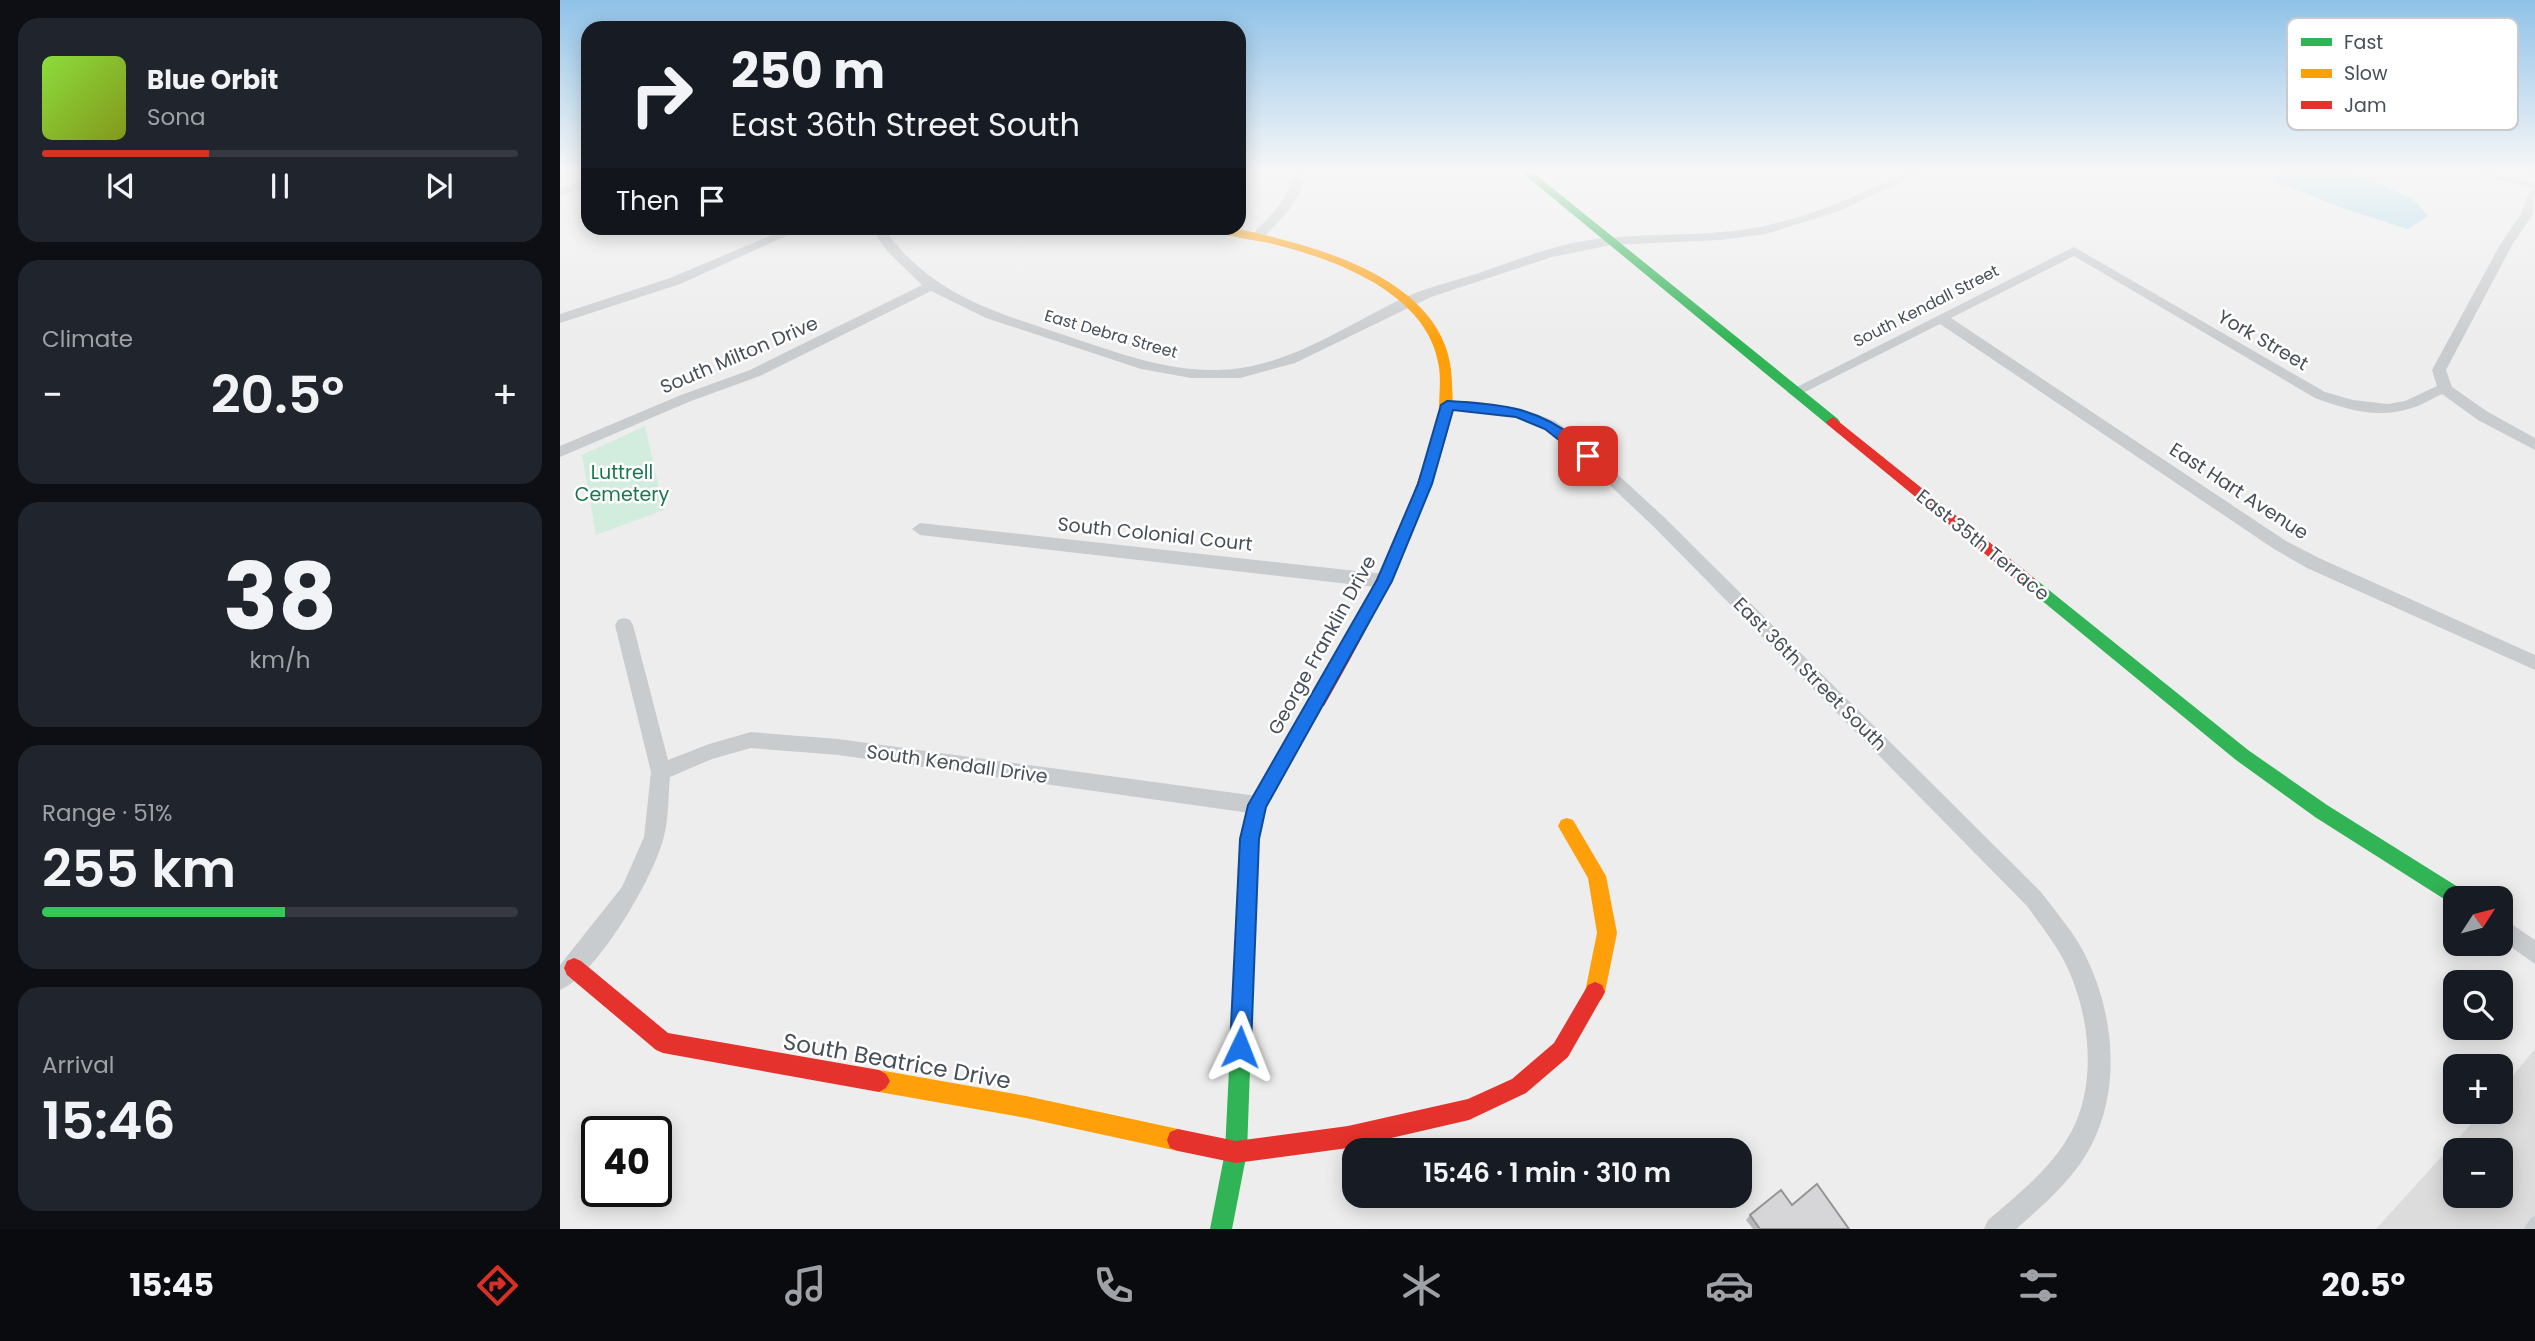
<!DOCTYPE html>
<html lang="en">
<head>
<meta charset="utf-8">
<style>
	:root { --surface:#171b24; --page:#20242c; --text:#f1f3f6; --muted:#9ea1a6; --line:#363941; --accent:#d93025 }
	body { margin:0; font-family:Poppins,sans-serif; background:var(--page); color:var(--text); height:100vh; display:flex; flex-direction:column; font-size:26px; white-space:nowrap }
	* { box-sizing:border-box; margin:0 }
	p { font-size:23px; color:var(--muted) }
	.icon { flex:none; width:38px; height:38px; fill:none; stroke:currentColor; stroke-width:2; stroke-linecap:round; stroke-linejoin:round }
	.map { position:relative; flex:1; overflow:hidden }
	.drawer { display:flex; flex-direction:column; gap:18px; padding:18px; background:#0d0f14; width:560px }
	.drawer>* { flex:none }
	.hud { position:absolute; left:21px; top:21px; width:665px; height:214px; border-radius:21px; box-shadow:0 4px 18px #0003; background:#171b24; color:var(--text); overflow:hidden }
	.needle { width:46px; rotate:54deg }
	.tools { position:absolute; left:1883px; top:886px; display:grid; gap:14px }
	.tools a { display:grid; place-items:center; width:70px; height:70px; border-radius:14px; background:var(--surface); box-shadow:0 4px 18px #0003; font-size:35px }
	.speed { position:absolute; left:21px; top:1116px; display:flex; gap:14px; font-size:35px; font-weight:700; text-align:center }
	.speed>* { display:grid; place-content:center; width:91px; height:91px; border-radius:50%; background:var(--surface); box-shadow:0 4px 18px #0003; line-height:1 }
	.speed .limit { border:4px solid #111; border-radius:10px; background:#fff; color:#111 }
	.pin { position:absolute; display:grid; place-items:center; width:60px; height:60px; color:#fff; margin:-30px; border-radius:14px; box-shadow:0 4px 10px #0006 }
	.me { position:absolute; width:77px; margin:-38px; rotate:2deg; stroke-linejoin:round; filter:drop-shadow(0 0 5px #0008) }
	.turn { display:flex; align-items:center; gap:24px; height:147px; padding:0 35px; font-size:32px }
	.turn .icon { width:91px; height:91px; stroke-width:2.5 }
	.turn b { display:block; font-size:49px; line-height:60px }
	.then { display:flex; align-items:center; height:66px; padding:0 35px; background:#0003; gap:14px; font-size:26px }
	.big { font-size:52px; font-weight:600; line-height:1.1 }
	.drawer .widget { flex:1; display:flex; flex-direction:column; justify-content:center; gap:10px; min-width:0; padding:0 24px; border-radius:21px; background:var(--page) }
	.drawer .dial { align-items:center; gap:0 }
	.dial b { font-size:91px; line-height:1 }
	.song { display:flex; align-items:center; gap:21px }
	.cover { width:84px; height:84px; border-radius:10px; background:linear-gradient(135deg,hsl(90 70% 55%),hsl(70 70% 35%)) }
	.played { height:7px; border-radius:4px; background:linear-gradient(90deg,var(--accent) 35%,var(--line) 35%) }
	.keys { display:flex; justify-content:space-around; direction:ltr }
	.heat { display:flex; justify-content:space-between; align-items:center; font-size:38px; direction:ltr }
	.charge { height:10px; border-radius:5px; background:linear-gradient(90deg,#34c759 51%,var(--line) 0) }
	.trip { position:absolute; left:782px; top:1138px; width:410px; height:70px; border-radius:21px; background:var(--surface); box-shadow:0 4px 18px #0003; font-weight:600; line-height:70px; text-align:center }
	.dock { display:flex; height:112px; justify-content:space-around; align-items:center; background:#090b0e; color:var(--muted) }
	.dock .icon { width:49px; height:49px }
	.dock .active { color:var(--accent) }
	.dock b { font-size:32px; color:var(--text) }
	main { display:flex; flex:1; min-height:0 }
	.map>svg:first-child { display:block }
	.education { fill:#dcdcdd; fill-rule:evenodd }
	.green { fill:#d2ecde }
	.water { fill:#a9d8e9 }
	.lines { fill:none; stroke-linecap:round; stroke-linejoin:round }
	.lane { stroke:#c9ccce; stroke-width:11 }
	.street { fill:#c9ccce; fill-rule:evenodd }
	.fast { fill:#30b455; fill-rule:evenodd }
	.slow { fill:#ff9f0a; fill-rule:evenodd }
	.jam { fill:#e5322d; fill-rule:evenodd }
	.rail { stroke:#c4c5c8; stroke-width:4.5 }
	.wall { fill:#b8b7b9 }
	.building { fill:#d6d5d7; stroke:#969596; stroke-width:2 }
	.route { fill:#1a73e8; stroke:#114b97; stroke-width:2 }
	.labels { text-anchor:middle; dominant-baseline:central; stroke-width:5; stroke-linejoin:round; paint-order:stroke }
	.far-street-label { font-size:16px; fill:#464f59; stroke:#fff }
	.street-label { font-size:19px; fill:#464f59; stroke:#fff }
	.park-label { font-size:19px; fill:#1b764d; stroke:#fff }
	.near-street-label { font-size:23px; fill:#464f59; stroke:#fff }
	.key { fill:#fff; stroke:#c8cacd; stroke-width:2 }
	.key-label { font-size:19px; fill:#464f59 }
</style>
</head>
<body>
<main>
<section class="drawer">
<div class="widget">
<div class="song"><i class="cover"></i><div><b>Blue Orbit</b><p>Sona</p></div></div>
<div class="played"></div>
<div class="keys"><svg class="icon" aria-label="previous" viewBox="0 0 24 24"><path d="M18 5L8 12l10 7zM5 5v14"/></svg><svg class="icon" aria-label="pause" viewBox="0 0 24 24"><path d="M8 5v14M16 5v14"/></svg><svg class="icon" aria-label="next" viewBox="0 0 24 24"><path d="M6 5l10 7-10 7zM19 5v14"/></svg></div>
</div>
<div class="widget"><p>Climate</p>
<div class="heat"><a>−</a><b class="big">20.5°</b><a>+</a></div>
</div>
<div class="widget dial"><b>38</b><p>km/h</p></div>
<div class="widget"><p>Range · 51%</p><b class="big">255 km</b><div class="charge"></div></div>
<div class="widget"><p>Arrival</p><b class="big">15:46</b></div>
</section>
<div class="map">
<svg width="1975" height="1229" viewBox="0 0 1975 1229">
	<rect width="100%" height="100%" fill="#eeeded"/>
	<!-- education -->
	<path class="education" d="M1975,1049V1229H1816L1923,1111H1941V1090ZM1895,1150H1941V1195H1895Z"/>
	<!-- green -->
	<path class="green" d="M85,426L104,510L36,535L22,455Z"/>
	<!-- water -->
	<path class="water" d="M1719,170H1780L1804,177L1853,199L1868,216L1848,229L1788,210L1713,181Z"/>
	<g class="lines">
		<!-- lane -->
		<path class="lane" d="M1970,1229L1975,1222"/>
		<!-- street -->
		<path class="street" d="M732,170H744C744,199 721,219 702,239H694V233C711,214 732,198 732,170Z
			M1353,170H1368L1279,211L1206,234L1160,240L1051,245L992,257L871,297L735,363L680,378H631L581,369L426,318L371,291L200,376L131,401L0,457V446L121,395L190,370L362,285L328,252L311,228H323C368,289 419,307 489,330C542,347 594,369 650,370C723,372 783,326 846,297C871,286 899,280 925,271C951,262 977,252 1004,245C1062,231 1122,238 1181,230C1242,222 1298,195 1353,170Z
			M1969,170H1975V176L1971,175Z
			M28,179V187L0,196V188Z
			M1975,188L1973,214L1952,245L1886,370L1892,387L1928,412L1975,438V450L1918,420L1882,394C1872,398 1863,405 1852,408C1819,419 1787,410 1755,398L1514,256L1391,318L1726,541L1759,558L1975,655V670L1747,568L1714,549L1380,324L1239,395L1234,397L1227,392L1514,247L1765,392L1793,400L1828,404L1845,401L1877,386L1872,370L1940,245L1961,214L1969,192Z
			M229,228H244L120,284L0,323V314L110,278Z
			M887,400L959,408L995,421L1015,435L1106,519L1481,892C1495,911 1511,929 1522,949C1557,1014 1564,1102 1520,1164C1502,1189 1479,1209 1456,1229H1424L1428,1220C1455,1197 1484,1174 1504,1144C1538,1095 1532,1022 1508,969C1498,946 1481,926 1467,906L1094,527L1005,443L985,429L956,417L882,408L880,405L882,402Z
			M360,523L824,574L830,576L833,581L830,586L824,588L360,535L352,529Z
			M64,618L70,620L73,625L108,760L149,744L191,732L278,739L697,796L704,799L707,805L704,811L697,814L278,755L191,748L152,759L110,777C108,796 109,818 104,836C95,876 37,975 0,990V965L62,887L84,837L91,772L55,625L58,620Z
			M1941,917L1975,940V964L1941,940Z"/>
		<!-- fast -->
		<path class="fast" d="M959,170H970L1278,419L1280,422L1278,425H1268Z
			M1469,576L1474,578L1688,750L1767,805L1906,892L1908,898H1895V906L1892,904L1755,817L1676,760L1464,586L1461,582L1464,578Z
			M683,976L690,979L693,986L687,1152L672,1229H650L665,1152L673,986L676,979Z"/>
		<!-- slow -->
		<path class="slow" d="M651,228C674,226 697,233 720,239C791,257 891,294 892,382C892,392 894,404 891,413H881L879,410C879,396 881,381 879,367C869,293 774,259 713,244C697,240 663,237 651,228Z
			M758,694L764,696L766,701L706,807L698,839L693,986L690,993L683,996L676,993L673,986L680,839L688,805L752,696Z
			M1007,818L1013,820L1046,876L1057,933L1045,992L1042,999L1035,1002L1028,999L1025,992L1037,933L1028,878L998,826L1001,820Z
			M319,1070L466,1096L618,1129L626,1132L629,1140L626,1148L618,1151L466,1118L319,1092L312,1088L308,1081L312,1074Z"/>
		<!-- jam -->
		<path class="jam" d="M886,406L893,410C868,517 818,611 764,706L758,708L752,706L750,701L752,696C806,605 854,514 879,410Z
			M1273,417L1474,578L1477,582L1474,586H1464L1268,425L1266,422Z
			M14,958L21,961L108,1033L319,1070L326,1074L330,1081L326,1088L319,1092L103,1053L96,1050L7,975L4,968L7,961Z
			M1035,982L1042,985L1045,992L1008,1057L966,1093L909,1120L788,1148L676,1163L618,1151L610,1148L607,1140L610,1132L618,1129L676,1141L788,1126L908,1099L952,1079L994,1043L1028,985Z"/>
		<!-- rail -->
		<path class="rail" d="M1909,170L1975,186"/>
	</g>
	<!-- wall -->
	<path class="wall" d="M1232,1205L1289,1229H1193L1186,1220L1190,1215Z"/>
	<!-- building -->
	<path class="building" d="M1257,1184L1289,1229H1200L1190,1215L1221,1190L1232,1205Z"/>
	<!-- sky -->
	<linearGradient id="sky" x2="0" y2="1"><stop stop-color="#8fc2e8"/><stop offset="0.5" stop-color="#f7f7f7"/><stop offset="1" stop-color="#f7f7f7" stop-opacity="0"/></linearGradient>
	<rect width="1975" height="342" fill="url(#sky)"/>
	<!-- route -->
	<path class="route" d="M887,401C937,404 975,406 1015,438C1022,443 1030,448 1035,456L1028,460L1023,459L985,429L956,417L893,410L872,484L832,581L706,807L699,839L691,1047L688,1055L680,1058L673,1055L670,1047L680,839L688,805L817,580L858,484L881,405Z"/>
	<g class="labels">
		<!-- far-street labels -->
		<g class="far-street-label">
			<text transform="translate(1366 306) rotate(-27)">South Kendall Street</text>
			<text transform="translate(551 334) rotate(16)">East Debra Street</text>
		</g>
		<!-- street labels -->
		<g class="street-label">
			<text transform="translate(1703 340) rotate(30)">York Street</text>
			<text transform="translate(179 355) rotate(-23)">South Milton Drive</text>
			<text transform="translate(1679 491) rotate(33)">East Hart Avenue</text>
			<text transform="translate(595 534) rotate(6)">South Colonial Court</text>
			<text transform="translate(1423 545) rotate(39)">East 35th Terrace</text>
			<text transform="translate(762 645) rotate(-61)">George Franklin Drive</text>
			<text transform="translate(1250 674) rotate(45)">East 36th Street South</text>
			<text transform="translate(397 764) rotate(8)">South Kendall Drive</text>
		</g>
		<!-- park labels -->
		<g class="park-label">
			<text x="62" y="472">Luttrell<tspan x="62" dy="22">Cemetery</tspan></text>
		</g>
		<!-- near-street labels -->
		<g class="near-street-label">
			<text transform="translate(337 1061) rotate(10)">South Beatrice Drive</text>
		</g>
	</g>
	<!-- legend -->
	<rect x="1727" y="18" width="231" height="112" rx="10" class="key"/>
	<rect x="1741" y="38" width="31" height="8" fill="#30b455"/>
	<rect x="1741" y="69" width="31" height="9" fill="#ff9f0a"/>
	<rect x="1741" y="101" width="31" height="8" fill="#e5322d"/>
	<g class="key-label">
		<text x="1784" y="49">Fast</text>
		<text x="1784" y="80">Slow</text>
		<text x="1784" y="112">Jam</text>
	</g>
</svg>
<div class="tools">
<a><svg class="needle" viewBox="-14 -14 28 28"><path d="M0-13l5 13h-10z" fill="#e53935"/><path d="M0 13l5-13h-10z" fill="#9ea1a6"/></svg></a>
<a><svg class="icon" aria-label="search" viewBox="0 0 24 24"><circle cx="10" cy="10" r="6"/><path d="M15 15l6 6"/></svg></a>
<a>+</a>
<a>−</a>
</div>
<div class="speed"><div class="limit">40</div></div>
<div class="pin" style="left:1028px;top:456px;background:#d93025"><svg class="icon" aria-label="arrive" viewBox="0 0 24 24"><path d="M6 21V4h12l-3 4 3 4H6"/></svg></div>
<svg class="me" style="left:680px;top:1047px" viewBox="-20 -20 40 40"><path d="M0-17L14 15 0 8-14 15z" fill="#1a73e8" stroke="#fff" stroke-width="4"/></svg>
<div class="trip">15:46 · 1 min · 310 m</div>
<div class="hud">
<div class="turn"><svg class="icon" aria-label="right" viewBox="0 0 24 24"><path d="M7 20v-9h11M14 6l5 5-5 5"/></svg><div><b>250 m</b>East 36th Street South</div></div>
<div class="then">Then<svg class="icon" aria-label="arrive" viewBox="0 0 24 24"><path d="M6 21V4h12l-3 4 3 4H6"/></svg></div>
</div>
</div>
</main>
<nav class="dock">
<b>15:45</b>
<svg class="icon active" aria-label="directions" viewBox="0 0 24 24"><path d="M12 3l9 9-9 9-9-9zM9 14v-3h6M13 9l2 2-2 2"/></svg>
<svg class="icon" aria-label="music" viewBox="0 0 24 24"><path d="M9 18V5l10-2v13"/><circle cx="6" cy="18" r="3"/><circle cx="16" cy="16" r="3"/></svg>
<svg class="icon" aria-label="phone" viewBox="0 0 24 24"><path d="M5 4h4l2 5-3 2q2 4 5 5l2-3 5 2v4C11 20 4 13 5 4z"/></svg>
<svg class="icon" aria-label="climate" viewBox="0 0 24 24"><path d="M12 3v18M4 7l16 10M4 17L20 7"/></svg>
<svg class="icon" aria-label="car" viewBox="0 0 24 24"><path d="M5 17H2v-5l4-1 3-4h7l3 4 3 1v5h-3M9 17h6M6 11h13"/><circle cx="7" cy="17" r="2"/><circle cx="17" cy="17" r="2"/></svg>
<svg class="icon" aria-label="filters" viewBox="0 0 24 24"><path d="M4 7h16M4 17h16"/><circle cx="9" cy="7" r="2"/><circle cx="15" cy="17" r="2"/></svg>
<b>20.5°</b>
</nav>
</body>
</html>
